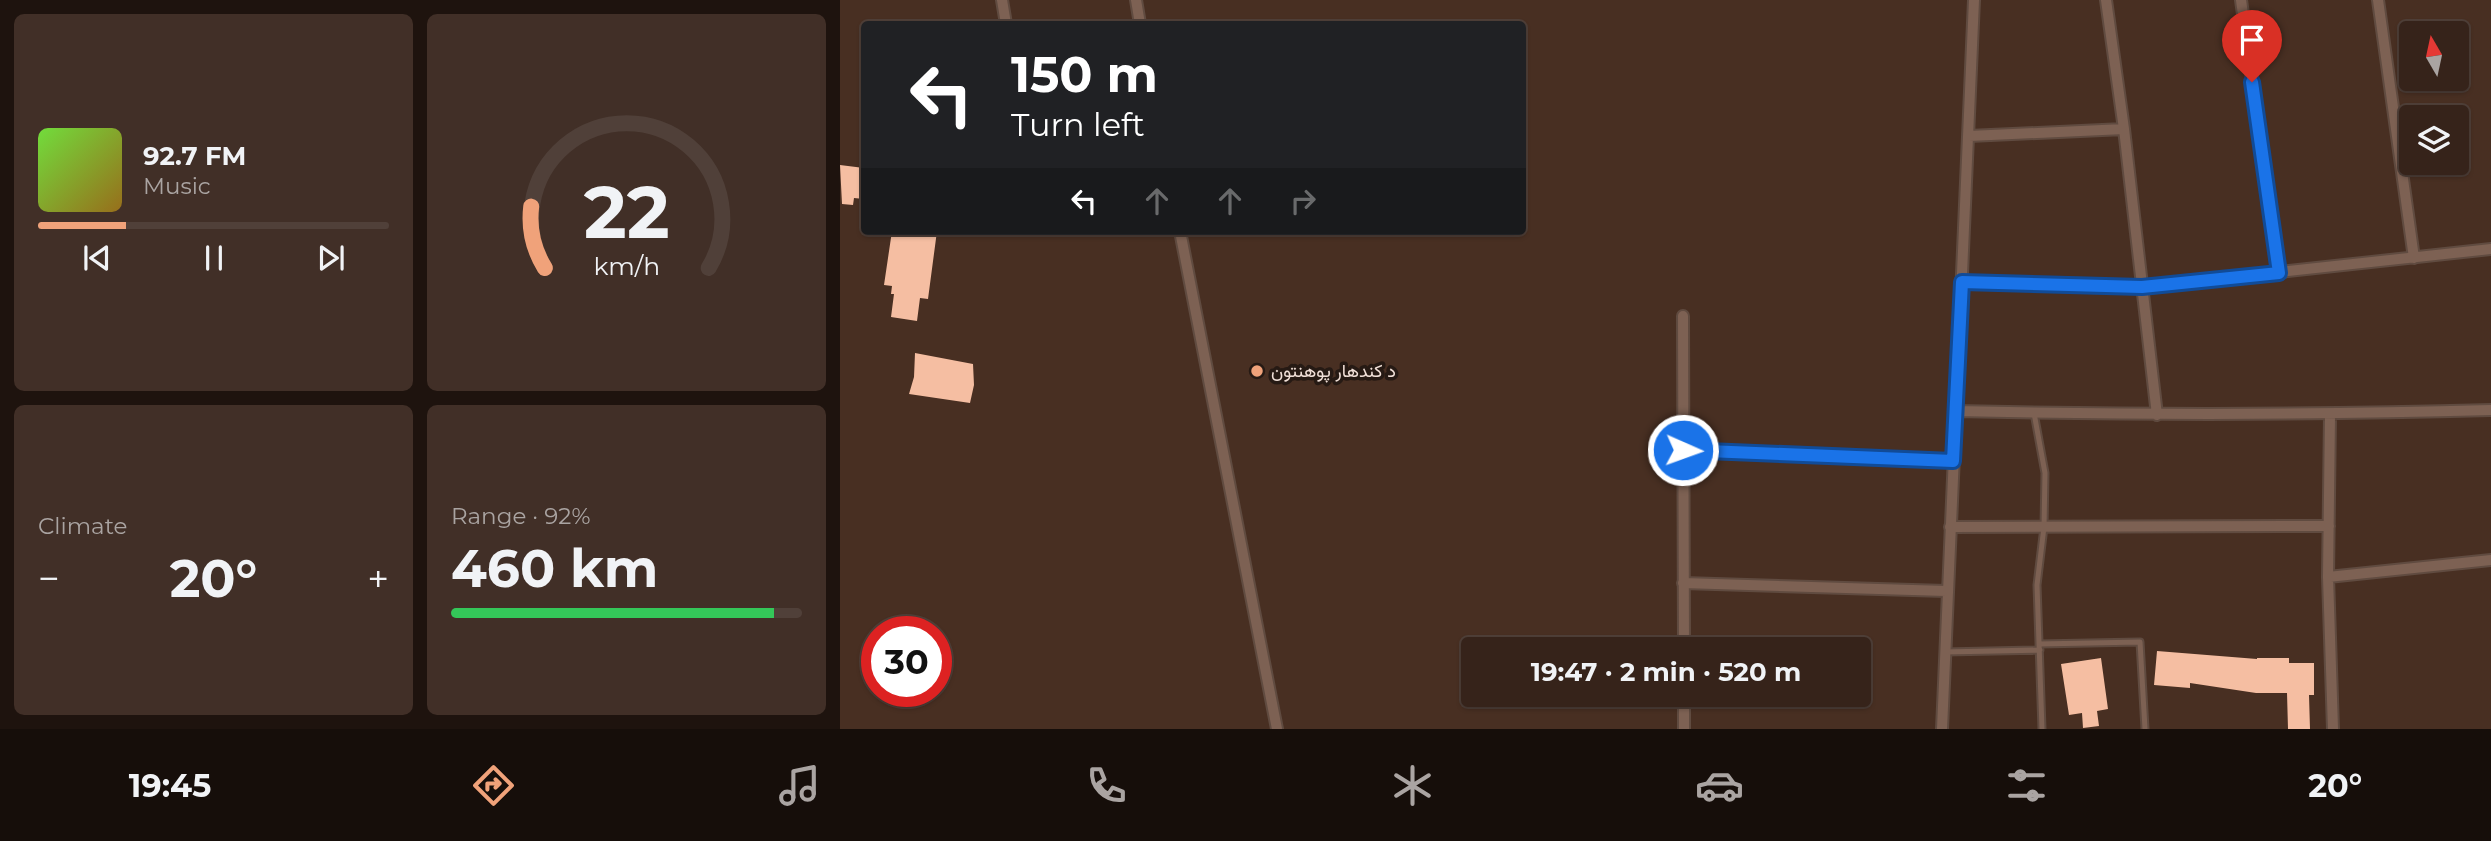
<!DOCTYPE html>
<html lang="en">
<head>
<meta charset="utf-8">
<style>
	:root { --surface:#36231a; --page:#412f27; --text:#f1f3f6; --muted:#aaa4a2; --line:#504039; --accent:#f0a27a }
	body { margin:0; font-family:Montserrat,Vazirmatn,sans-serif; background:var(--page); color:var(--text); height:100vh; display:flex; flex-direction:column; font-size:26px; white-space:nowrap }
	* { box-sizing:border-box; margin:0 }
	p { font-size:23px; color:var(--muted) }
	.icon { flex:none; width:38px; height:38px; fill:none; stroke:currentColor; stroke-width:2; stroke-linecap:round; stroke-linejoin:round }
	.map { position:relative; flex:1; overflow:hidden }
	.drawer { display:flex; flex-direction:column; gap:14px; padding:14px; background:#1e130e; width:840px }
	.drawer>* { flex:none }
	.top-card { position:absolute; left:21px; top:21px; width:665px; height:214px; border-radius:7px; box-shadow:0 2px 5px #0004,0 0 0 2px var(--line); background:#202124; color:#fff; overflow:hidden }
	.needle { width:46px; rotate:351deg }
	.buttons { position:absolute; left:1559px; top:21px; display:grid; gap:14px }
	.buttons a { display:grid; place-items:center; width:70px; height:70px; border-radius:7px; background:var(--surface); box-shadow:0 2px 5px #0004,0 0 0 2px var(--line); font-size:35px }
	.speed { position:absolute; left:21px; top:616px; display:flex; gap:14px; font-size:35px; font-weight:700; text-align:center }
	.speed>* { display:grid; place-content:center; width:91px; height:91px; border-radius:50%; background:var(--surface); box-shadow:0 2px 5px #0004,0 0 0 2px var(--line); line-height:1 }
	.speed .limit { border:10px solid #d22; background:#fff; color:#111 }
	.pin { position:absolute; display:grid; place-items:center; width:60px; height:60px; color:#fff; margin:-72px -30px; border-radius:50% 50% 50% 0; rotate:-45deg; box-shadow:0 0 7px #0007 }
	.pin .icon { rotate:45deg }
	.me { position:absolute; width:77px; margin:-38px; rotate:92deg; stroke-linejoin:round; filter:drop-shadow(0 0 5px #0008) }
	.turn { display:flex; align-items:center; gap:24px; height:147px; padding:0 35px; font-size:32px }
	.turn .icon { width:91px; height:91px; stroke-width:2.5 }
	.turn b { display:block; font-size:49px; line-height:60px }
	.lanes { display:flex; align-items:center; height:66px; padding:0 35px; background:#0003; justify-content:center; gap:35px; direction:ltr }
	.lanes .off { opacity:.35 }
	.big { font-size:52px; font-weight:700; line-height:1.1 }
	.drawer .widget { flex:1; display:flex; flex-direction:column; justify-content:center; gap:10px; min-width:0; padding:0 24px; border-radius:10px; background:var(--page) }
	.drawer .dial { align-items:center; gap:0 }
	.dial svg { height:182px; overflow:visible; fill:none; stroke:var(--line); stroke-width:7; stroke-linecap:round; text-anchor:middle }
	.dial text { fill:var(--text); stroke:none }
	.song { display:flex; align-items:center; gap:21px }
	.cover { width:84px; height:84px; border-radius:10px; background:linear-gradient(135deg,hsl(100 70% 55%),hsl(40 70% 35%)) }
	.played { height:7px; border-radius:4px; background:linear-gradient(90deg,var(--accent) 25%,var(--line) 25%) }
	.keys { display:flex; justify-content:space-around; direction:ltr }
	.heat { display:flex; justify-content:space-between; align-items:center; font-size:38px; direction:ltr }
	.charge { height:10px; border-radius:5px; background:linear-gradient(90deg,#34c759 92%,var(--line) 0) }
	.drawer .tiles { flex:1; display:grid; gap:14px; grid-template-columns:repeat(2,1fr) }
	.trip { position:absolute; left:621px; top:637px; width:410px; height:70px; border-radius:7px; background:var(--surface); box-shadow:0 2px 5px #0004,0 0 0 2px var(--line); font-weight:700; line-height:70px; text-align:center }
	.dock { display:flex; height:112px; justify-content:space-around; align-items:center; background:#160e0a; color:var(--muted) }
	.dock .icon { width:49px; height:49px }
	.dock .on { color:var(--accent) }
	.dock b { font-size:32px; color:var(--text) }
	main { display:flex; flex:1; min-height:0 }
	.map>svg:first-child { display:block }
	.building { fill:#f5bea2 }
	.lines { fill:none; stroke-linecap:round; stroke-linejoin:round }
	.lane-casing { stroke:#604b40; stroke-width:9 }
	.street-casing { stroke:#604b40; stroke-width:14 }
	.lane { stroke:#7d6153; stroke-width:5 }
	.street { stroke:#7d6153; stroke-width:10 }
	.route-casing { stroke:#114b97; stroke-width:18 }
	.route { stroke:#1a73e8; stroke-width:12 }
	.poi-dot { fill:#f0a27a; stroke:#261a14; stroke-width:2.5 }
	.labels { text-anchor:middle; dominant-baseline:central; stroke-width:7; stroke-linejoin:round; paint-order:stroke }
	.poi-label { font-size:18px; fill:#f1e0d8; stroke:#261a14; text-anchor:start }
</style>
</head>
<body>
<main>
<section class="drawer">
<div class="tiles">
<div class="widget">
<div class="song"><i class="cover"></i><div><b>92.7 FM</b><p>Music</p></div></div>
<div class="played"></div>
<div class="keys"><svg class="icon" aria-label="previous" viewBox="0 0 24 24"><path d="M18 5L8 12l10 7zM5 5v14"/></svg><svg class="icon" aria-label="pause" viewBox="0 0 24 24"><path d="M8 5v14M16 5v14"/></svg><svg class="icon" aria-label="next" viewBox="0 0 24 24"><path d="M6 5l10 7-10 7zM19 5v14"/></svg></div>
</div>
<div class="widget dial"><svg viewBox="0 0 100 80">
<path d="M14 69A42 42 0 1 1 86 69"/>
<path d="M14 69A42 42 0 0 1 8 42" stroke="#f0a27a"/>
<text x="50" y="56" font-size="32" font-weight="700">22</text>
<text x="50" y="72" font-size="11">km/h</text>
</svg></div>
<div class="widget"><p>Climate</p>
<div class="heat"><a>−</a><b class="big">20°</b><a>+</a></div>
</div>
<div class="widget"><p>Range · 92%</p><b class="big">460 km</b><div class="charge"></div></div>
</div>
</section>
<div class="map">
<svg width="1651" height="729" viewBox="0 0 1651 729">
	<rect width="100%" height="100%" fill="#482f22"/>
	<!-- building -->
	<path class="building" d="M0,165L24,168V199L14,198L13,205L2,204Z
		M52,231H97L88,299L80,298L77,321L51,317L54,294H51L52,286L44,285Z
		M75,353L133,364L134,385L130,403L69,394L74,377Z
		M1317,651L1417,659V658H1449V663H1474V695H1469L1470,729H1448L1447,693H1416L1350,683V688L1314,685Z
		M1261,658L1268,709L1257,711L1259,726L1243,728L1242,713L1229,715L1221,664Z"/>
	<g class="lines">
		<defs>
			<path id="lane" d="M1194,413L1205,473L1204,527L1197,585L1202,729
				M1199,644L1300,642L1305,729
				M1104,652L1200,650"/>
			<path id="street" d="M162,0L166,24
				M296,0L300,24
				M1266,0L1284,129L1317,415
				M1401,0L1439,273
				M1538,0L1574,258
				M1129,136L1284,129
				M340,231L437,729
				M1122,282L1302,287L1651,249
				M843,316L844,649
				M1116,411C1295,415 1473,415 1651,410
				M1490,415L1488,577L1493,729
				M843,450L1113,461
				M1110,527L1489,526
				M1488,577L1651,560
				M843,583L1106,591
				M844,695V729
				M1102,729L1134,0"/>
		</defs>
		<!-- lane casing -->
		<use href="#lane" class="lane-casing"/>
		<!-- street casing -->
		<use href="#street" class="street-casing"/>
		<!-- lane -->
		<use href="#lane" class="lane"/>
		<!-- street -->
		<use href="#street" class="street"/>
	</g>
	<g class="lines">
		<defs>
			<path id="route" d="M843,450L1113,461L1122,282L1302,287L1439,273L1412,82"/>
		</defs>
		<!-- route casing -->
		<use href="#route" class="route-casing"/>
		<!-- route -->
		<use href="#route" class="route"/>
	</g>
	<!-- markers -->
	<circle class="poi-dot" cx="417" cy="371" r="7"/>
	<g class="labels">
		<!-- poi labels -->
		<g class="poi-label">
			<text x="431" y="371">د کندهار پوهنتون</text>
		</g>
	</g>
</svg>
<div class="buttons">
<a><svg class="needle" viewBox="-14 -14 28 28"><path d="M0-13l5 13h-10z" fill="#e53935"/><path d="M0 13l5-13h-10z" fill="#aaa4a2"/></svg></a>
<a><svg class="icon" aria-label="layers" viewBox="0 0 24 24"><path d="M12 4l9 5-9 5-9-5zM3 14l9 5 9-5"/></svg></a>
</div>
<div class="speed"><div class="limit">30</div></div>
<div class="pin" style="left:1412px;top:82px;background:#d93025"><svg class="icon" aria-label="arrive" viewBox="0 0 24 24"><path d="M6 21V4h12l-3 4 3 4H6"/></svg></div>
<svg class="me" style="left:843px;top:450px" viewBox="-20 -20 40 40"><circle r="17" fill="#1a73e8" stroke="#fff" stroke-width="3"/><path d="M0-11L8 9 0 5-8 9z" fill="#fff"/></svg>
<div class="trip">19:47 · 2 min · 520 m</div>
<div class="top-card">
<div class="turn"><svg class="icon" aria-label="left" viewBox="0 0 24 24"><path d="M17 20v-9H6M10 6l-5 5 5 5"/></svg><div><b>150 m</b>Turn left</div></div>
<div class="lanes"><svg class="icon" aria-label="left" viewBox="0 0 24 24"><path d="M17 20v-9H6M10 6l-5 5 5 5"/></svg><svg class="icon off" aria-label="ahead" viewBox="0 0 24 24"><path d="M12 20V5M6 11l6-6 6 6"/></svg><svg class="icon off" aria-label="ahead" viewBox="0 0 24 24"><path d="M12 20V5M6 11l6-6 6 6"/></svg><svg class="icon off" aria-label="right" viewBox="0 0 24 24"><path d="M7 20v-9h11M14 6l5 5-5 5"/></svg></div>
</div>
</div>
</main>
<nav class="dock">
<b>19:45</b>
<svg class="icon on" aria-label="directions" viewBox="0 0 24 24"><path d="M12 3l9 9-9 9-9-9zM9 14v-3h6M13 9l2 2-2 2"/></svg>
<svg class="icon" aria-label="music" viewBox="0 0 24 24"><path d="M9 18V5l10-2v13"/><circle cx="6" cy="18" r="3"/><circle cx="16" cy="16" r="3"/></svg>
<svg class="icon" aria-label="phone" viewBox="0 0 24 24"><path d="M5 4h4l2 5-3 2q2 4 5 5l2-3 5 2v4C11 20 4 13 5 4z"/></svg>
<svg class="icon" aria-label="climate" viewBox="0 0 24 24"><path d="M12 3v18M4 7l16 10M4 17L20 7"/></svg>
<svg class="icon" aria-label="car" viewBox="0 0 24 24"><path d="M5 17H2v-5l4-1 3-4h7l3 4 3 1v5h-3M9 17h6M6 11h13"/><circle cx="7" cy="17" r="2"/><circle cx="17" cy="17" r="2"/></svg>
<svg class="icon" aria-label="filters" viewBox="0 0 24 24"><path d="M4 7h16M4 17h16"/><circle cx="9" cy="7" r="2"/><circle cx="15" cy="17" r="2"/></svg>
<b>20°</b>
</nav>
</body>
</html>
